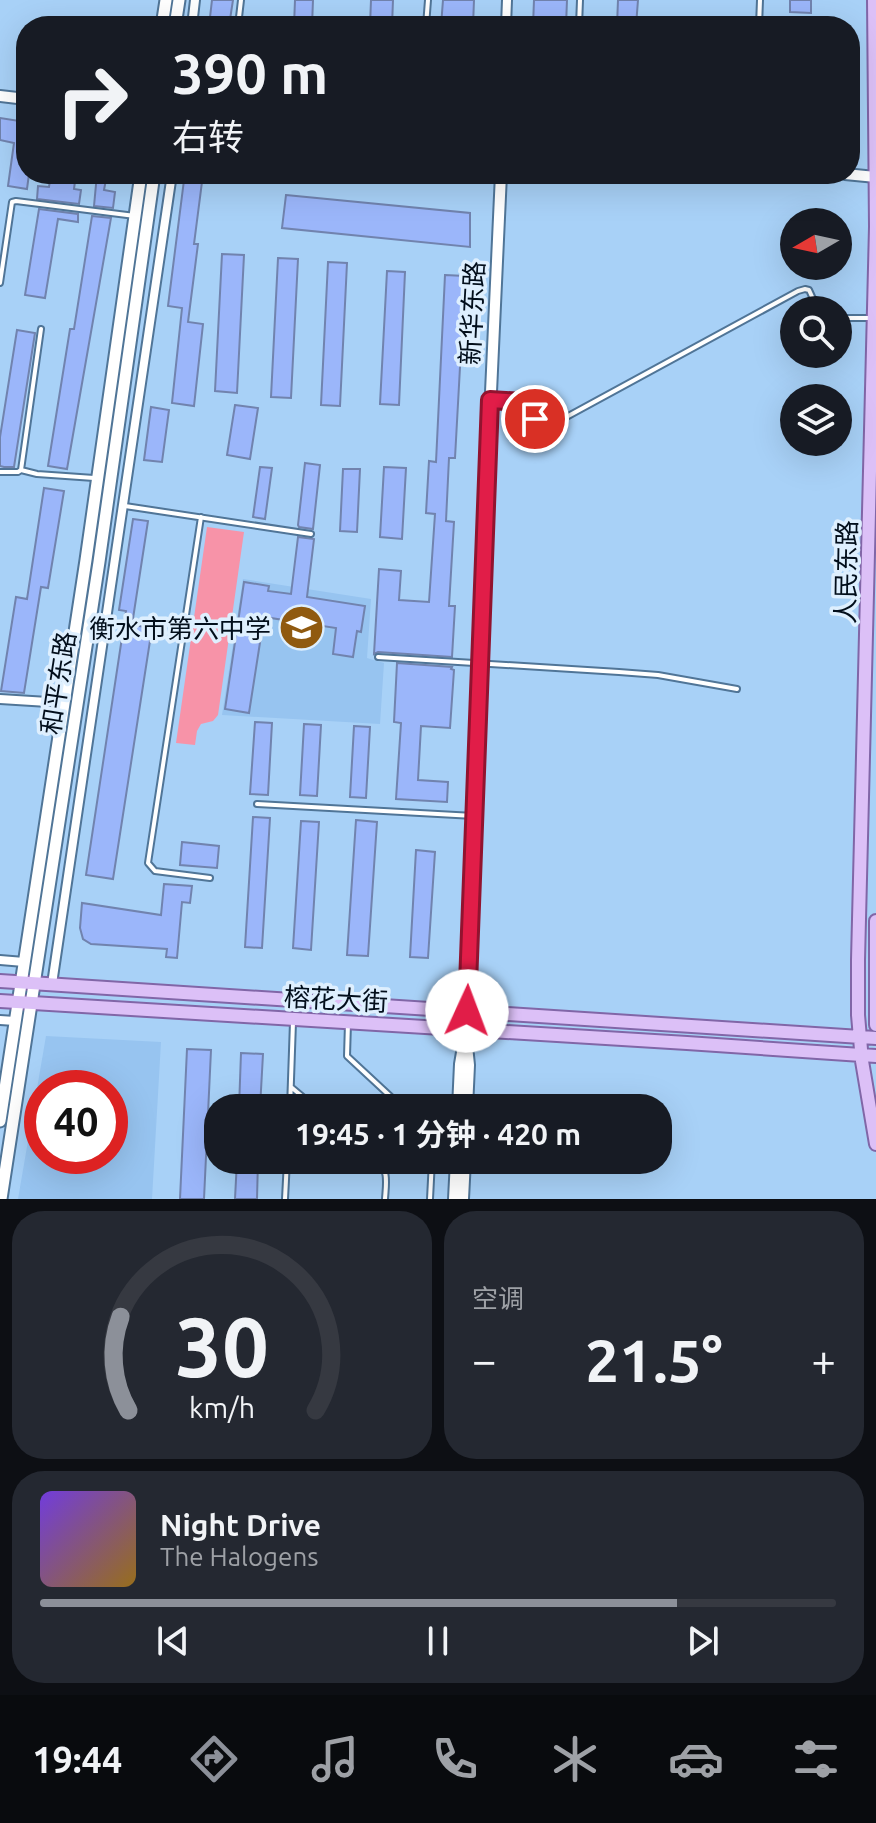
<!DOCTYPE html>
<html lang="zh">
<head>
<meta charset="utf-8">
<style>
	:root { --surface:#171b24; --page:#242831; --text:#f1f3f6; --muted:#9ea1a6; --line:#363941; --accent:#8c9099 }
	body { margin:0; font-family:Ubuntu,"Noto Sans SC",sans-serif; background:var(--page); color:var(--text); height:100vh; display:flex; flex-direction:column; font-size:30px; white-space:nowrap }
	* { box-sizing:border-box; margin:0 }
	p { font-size:26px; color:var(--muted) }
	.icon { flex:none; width:44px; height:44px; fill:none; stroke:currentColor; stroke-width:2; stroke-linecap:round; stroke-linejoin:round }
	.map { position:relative; height:1199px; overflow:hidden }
	.drawer { display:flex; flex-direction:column; gap:12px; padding:12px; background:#0d0f14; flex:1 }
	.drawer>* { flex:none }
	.guide { position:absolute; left:16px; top:16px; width:844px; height:168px; border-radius:32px; box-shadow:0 8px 32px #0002; background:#171b24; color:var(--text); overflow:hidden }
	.needle { width:52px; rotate:261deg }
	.fabs { position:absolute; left:780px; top:208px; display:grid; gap:16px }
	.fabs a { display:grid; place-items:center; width:72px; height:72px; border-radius:50%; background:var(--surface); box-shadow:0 8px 32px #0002; font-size:40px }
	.speed { position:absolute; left:24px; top:1070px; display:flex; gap:16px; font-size:40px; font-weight:700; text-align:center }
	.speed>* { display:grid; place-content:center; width:104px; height:104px; border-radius:50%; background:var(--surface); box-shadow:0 8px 32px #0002; line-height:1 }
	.speed .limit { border:12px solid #d22; background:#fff; color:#111 }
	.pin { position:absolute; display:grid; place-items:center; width:68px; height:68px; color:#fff; margin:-34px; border:4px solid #fff; border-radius:50%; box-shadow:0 2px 8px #0007 }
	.me { position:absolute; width:88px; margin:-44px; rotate:2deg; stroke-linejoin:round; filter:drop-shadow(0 0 6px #0008) }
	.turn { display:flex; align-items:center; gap:28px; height:168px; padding:0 24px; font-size:36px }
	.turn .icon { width:104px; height:104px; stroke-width:2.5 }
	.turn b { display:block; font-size:56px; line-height:68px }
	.big { font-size:60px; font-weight:700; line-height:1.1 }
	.drawer .tile { flex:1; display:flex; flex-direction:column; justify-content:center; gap:12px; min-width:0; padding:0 28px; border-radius:32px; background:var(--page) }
	.drawer .dial { align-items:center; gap:0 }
	.dial svg { height:208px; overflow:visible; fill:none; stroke:var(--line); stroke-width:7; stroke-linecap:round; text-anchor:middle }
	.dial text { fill:var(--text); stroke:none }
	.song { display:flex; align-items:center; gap:24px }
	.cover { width:96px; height:96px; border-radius:12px; background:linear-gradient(135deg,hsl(260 70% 55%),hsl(40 70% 35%)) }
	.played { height:8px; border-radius:4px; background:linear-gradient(90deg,var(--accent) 80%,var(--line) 80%) }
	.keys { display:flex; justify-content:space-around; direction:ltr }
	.heat { display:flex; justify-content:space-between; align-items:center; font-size:44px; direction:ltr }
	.drawer .tiles { flex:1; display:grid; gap:12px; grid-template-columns:1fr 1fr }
	.tile:last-child { grid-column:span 2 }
	.trip { position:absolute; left:204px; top:1094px; width:468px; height:80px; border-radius:32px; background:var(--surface); box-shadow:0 8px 32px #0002; font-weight:700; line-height:80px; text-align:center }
	.tabs { display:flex; height:128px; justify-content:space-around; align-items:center; background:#090b0e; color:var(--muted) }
	.tabs .icon { width:56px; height:56px }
	.tabs .active { color:var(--accent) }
	.tabs b { font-size:36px; color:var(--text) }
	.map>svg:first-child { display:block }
	.built { fill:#97c4f0; fill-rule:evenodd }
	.green { fill:#f793a8 }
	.building { fill:#9bb6fa; stroke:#7183ae; stroke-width:2 }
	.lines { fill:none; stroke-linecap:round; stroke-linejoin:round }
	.service-casing { stroke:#507597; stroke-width:8 }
	.minor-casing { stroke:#507597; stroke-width:12 }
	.tertiary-casing { stroke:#507597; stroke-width:14 }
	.secondary-casing { stroke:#507597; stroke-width:15 }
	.primary-casing { stroke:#8166a7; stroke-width:16 }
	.service { stroke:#fff; stroke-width:4 }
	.minor { stroke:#fff; stroke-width:8 }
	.tertiary { stroke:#fff; stroke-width:10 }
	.secondary { stroke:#fff; stroke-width:11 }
	.primary { stroke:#dcc0f7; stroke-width:12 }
	.route-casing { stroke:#92132f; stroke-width:20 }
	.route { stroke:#e11d48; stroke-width:14 }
	.labels { text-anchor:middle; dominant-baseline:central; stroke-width:7; stroke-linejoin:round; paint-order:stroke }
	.street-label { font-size:26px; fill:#020e1b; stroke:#deeffe }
	.poi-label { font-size:26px; fill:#020e1b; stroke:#deeffe; text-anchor:end }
</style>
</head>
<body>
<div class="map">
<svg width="876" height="1199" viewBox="0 0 876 1199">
	<rect width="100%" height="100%" fill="#a8d1f7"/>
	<!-- built -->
	<path class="built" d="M243,579L371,599L367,658L384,663L380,724L222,715Z
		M46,1036L161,1042L152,1199H18ZM42,1088H110V1156H42Z"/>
	<!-- green -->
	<path class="green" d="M207,527L244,532L218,715L213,721L201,724L197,731L195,745L176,743Z"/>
	<!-- building -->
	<path class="building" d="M212,0H233L229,26H209Z
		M295,0H313L312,26H294Z
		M371,0H393L392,26H370Z
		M443,0H474L473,26H441Z
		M534,0H567L566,26H533Z
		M618,0H638L636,26H617Z
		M790,0H811V13L790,12Z
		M0,118L26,122V174H29L27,189L8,186L14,143L0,140Z
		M51,174H76L74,189L81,190L79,204L37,199L38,186L49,187Z
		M97,174H107L104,190L115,192L113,208L94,206Z
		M184,180L202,182L194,244H198L188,322L203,324L194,406L172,403L182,308L168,306Z
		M286,195L470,213V247L282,228Z
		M39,209L78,214V222L58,219L45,298L25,295Z
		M92,216L111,218L67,469L48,466L70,329H74Z
		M222,254L244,255L237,393L215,391Z
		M278,258L298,259L291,398L271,397Z
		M328,262L347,263L340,406L321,405Z
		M387,271L405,272L399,405L380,404Z
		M445,275L465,276L455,458H449L446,521L454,522L449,606H455L452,657L378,652L374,654L379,569L401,571L399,600L429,602L435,514L426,513L429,461L436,462Z
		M17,330L35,333L14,467H4L0,466V437Z
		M235,405L258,408L250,459L227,455Z
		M151,407L169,410L162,462L144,460Z
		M305,463L320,465L313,529L299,527L298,525Z
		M260,467L272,468L265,519L253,517Z
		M384,467L406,468L402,539L380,537Z
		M343,469H360L357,532L340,531Z
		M44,488L64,491L48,588L41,587L24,693L1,691L16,597L27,599Z
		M133,519L148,521L132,625L152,628L113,879L86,875L126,611L119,610Z
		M298,537L314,539L307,597L365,606L361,632L357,631L353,657L333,654L336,628L264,617L249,713L225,709L244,582L269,586L268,591L291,594Z
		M397,663L452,667L451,669L454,670L450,728L421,726L418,780L448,782L447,802L396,799L401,723L394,722Z
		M255,722L272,723L268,795L250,794Z
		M304,724L321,725L317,796L300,795Z
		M354,726L370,727L366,798L350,797Z
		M253,817L270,818L262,948L245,947Z
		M356,820L377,822L368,956L347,955Z
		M301,821L319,822L311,950L293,948Z
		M182,842L219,846L217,868L180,865Z
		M416,850L435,852L428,958L410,957Z
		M164,884L192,886L190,903L182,902L177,958L166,957L167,949L91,944L83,939L80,928L82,903L161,915Z
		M187,1049L211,1050L204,1199H180Z
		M241,1053L263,1054L260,1108H239Z
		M237,1160H258L257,1199H235Z"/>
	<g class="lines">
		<defs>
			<path id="service" d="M238,26L241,0
				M426,26L428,0
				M579,26L580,0
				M759,26L760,0
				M0,283L12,202L16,201L135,216
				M838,318H872
				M493,400L525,402L542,427H548L798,291L805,289L809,290L818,310
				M21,470L37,474L94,478
				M0,472H18L21,470L41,329
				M125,506L311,534
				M201,517L148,863L155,871L210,878
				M378,657L619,672L658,675L737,689
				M257,804L474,816
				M348,1023L347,1056L403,1108
				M291,1087L316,1108
				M290,1108L293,1022
				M377,1160C389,1170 386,1184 385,1199
				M285,1199L287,1160
				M430,1199L432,1160"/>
			<path id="minor" d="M192,26L195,0
				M506,26L507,0
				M0,699L64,703
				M0,960L24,962
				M52,984L172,174
				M0,1020L15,1021"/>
			<path id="tertiary" d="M0,96L26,99
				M845,174L876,177
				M458,1108L460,1064L466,1029L486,501L501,174
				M467,1108L469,1065L467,1046
				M454,1199L456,1160
				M463,1199L465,1160"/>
			<path id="secondary" d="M162,26L166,0
				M175,26L179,0
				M0,1121L86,560L141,174
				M1,1199L99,562L154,174"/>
			<path id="primary" d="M874,0L876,227L858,960V1015L862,1061L876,1144
				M876,921V1025
				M0,981L876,1038
				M0,1001L687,1043L876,1056"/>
		</defs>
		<!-- service casing -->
		<use href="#service" class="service-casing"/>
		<!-- minor casing -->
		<use href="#minor" class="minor-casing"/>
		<!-- tertiary casing -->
		<use href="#tertiary" class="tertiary-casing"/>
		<!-- secondary casing -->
		<use href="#secondary" class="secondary-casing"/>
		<!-- primary casing -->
		<use href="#primary" class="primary-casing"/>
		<!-- service -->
		<use href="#service" class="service"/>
		<!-- minor -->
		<use href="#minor" class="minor"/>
		<!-- tertiary -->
		<use href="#tertiary" class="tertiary"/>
		<!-- secondary -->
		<use href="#secondary" class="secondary"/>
		<!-- primary -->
		<use href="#primary" class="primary"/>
	</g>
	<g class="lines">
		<defs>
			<path id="route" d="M467,1011L490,400L525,402L535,419"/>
		</defs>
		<!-- route casing -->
		<use href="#route" class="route-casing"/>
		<!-- route -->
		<use href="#route" class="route"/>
	</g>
	<!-- icons -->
	<defs>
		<symbol id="school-disc" viewBox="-11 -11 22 22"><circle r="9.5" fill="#905a10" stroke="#deeffe"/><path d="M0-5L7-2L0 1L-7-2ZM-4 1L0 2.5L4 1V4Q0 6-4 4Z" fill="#fff"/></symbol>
	</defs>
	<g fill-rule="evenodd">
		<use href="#school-disc" x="276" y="602" width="51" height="51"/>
	</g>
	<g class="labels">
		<!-- street labels -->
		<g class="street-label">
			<text transform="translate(472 313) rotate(-87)">新华东路</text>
			<text transform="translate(846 572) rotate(-89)">人民东路</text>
			<text transform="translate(58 683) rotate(-81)">和平东路</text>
			<text transform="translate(336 999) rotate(3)">榕花大街</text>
		</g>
		<!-- poi labels -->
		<g class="poi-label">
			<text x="271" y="628">衡水市第六中学</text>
		</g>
	</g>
</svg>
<div class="fabs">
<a><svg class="needle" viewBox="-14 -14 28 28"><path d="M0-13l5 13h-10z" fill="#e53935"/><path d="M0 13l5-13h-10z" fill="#9ea1a6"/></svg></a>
<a><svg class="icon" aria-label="search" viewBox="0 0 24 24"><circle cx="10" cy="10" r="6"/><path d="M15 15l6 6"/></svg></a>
<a><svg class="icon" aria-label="layers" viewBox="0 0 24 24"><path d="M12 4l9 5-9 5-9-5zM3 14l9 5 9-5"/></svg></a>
</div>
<div class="speed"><div class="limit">40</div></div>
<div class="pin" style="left:535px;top:419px;background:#d93025"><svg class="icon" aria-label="arrive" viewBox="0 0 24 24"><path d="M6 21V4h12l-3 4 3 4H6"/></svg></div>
<svg class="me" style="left:467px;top:1011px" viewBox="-20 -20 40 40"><circle r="19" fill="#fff"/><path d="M0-13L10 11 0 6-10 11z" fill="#e11d48"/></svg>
<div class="trip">19:45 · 1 分钟 · 420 m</div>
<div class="guide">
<div class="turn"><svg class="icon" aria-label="right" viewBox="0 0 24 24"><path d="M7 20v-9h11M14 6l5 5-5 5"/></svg><div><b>390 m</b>右转</div></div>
</div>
</div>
<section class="drawer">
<div class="tiles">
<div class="tile dial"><svg viewBox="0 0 100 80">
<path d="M14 69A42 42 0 1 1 86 69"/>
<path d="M14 69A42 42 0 0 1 11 33" stroke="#8c9099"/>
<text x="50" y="56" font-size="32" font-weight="700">30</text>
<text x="50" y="72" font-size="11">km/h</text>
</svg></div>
<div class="tile"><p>空调</p>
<div class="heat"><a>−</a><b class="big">21.5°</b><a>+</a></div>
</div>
<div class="tile">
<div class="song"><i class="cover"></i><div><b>Night Drive</b><p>The Halogens</p></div></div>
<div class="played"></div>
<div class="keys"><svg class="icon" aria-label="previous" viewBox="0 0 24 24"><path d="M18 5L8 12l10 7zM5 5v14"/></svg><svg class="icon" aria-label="pause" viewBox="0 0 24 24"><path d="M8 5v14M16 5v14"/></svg><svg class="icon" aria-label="next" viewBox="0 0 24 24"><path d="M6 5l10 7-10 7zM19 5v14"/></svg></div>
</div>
</div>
</section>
<nav class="tabs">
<b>19:44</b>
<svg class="icon active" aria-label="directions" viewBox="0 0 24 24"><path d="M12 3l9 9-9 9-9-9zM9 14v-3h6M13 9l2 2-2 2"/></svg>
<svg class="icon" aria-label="music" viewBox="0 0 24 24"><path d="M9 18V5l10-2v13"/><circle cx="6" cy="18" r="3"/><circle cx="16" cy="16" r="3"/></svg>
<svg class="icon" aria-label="phone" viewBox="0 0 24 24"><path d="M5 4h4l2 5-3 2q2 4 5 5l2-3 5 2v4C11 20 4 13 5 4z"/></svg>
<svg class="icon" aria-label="climate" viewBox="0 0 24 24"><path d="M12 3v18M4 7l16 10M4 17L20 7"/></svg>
<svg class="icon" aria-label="car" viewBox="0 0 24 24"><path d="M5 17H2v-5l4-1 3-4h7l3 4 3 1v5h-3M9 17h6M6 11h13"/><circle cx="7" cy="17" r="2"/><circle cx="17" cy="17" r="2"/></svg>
<svg class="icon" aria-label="filters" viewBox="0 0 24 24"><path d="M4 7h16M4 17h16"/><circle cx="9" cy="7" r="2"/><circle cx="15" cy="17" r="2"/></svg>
</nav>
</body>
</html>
